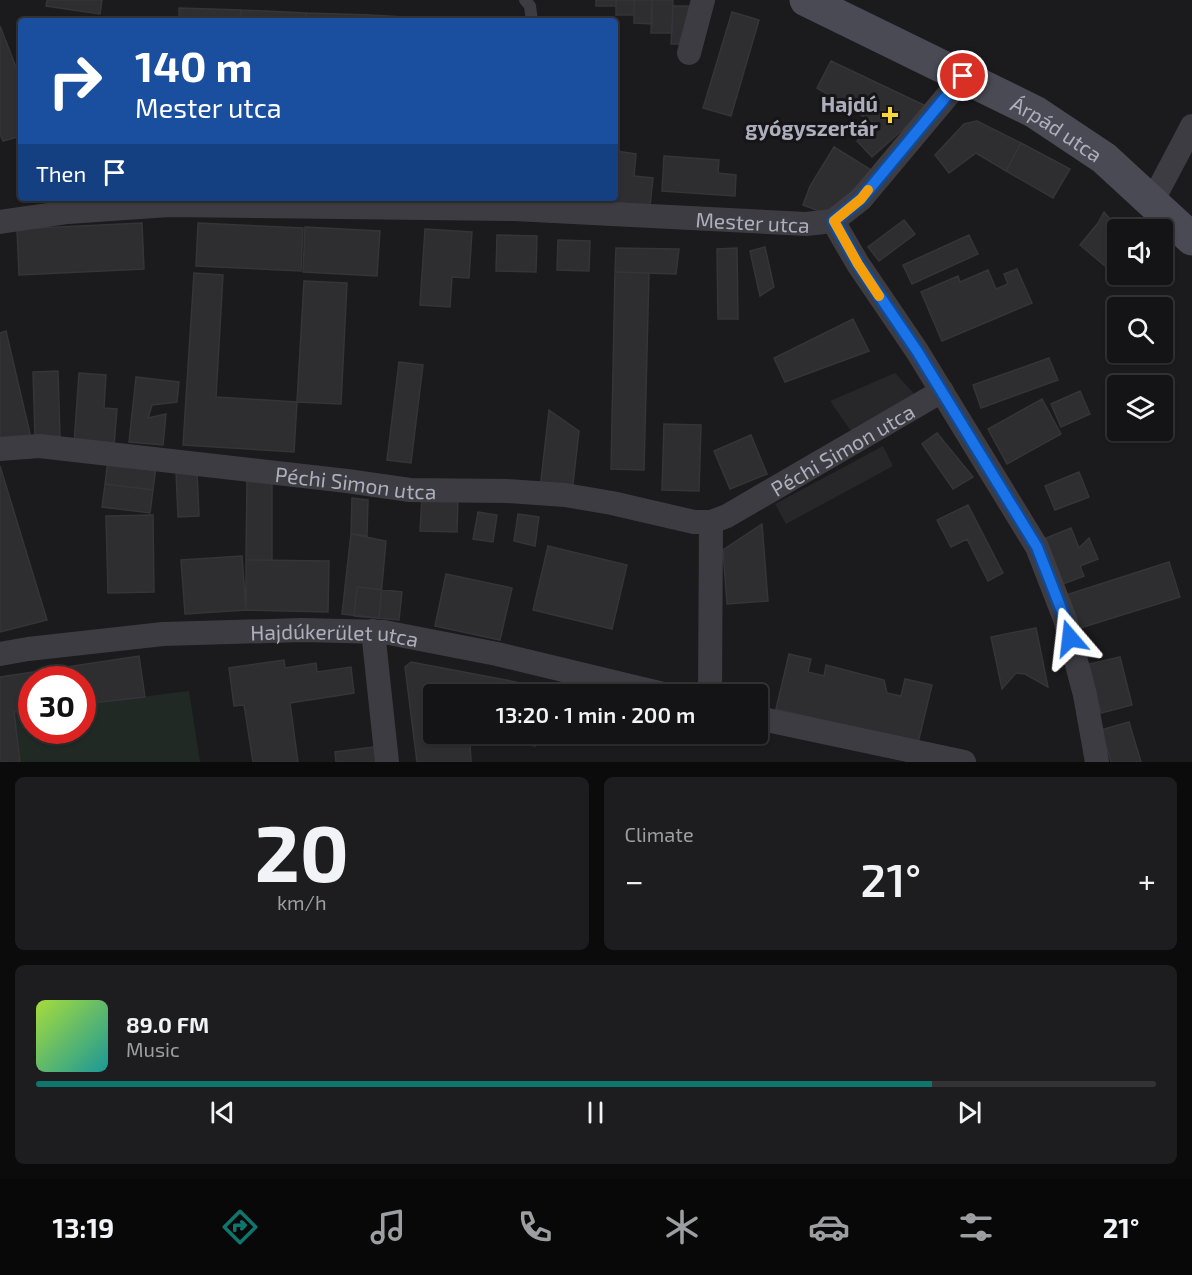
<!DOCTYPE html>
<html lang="en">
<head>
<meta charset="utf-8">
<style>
	:root { --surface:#141416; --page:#1d1d1f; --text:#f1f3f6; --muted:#9d9ea1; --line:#333335; --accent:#0f766e }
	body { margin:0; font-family:"Exo 2",sans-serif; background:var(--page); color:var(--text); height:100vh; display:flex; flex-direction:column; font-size:22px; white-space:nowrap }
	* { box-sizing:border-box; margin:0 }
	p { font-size:20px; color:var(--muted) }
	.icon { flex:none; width:33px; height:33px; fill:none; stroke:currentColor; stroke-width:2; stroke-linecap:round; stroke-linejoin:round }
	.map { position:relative; height:762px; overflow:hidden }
	.details { display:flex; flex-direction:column; gap:15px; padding:15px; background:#0b0b0c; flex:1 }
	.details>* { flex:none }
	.hud { position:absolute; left:18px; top:18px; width:600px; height:183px; border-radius:6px; box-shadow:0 2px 4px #0004,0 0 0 2px var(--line); background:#1a4fa0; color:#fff; overflow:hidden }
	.buttons { position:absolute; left:1107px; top:219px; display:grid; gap:12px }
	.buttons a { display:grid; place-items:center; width:66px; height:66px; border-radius:6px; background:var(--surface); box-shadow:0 2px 4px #0004,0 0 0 2px var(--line); font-size:30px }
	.speed { position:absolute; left:18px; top:666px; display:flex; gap:12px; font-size:30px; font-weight:700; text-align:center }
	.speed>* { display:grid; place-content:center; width:78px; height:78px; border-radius:50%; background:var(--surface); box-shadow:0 2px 4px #0004,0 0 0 2px var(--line); line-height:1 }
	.speed .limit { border:9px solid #d22; background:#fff; color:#111 }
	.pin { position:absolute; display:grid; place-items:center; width:51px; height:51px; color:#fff; margin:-26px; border:3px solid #fff; border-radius:50%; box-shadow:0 2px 6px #0007 }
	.me { position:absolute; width:66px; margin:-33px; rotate:343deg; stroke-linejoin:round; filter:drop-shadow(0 0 4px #0008) }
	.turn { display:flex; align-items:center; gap:21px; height:126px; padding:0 18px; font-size:27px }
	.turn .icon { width:78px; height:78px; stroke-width:2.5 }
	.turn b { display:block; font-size:42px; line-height:51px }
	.then { display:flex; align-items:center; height:57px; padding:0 18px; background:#0003; gap:12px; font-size:22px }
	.big { font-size:45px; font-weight:600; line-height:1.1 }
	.details .tile { flex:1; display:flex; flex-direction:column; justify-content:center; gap:9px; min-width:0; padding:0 21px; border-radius:9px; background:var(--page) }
	.details .dial { align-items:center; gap:0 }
	.dial b { font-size:78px; line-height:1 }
	.song { display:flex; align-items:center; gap:18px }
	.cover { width:72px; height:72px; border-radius:9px; background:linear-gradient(135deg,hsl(80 70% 55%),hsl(180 70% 35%)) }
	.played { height:6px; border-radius:3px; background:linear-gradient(90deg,var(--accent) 80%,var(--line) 80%) }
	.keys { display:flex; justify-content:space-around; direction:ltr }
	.heat { display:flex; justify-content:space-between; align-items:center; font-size:33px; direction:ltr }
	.details .tiles { flex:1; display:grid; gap:15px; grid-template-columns:1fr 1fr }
	.tile:last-child { grid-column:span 2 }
	.trip { position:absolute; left:423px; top:684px; width:345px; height:60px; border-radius:6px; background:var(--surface); box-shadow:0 2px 4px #0004,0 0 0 2px var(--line); font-weight:600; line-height:60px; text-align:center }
	.menu { display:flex; height:96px; justify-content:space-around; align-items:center; background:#080809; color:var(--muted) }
	.menu .icon { width:42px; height:42px }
	.menu .current { color:var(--accent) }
	.menu b { font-size:27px; color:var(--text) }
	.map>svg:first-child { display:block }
	.built { fill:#27272a }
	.green { fill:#202923 }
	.building { fill:#2e2e31; stroke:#353539; stroke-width:1.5 }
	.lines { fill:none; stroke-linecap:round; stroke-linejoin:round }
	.lane { stroke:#3c3c42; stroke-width:12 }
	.street { stroke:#3c3c42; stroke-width:24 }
	.secondary { stroke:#494a53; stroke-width:33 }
	.route-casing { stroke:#114b97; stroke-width:15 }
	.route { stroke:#1a73e8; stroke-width:10 }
	.slow { stroke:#f59e0b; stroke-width:10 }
	.poi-dot { fill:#f8d538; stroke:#161618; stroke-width:2 }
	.labels { text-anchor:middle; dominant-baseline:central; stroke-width:6; stroke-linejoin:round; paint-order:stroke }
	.poi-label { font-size:21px; font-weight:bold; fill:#adafbd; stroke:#161618; text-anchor:end }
	.street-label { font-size:21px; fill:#adafbd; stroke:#161618 }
</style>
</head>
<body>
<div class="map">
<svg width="1192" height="762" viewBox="0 0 1192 762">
	<rect width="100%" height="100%" fill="#1b1b1d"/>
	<!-- built -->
	<path class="built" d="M895,373L917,397L851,431L830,401Z
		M883,446L893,466L786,524L775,504Z"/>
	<!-- green -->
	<path class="green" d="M189,691L200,762H20L14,712L31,710L32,730H82L83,704Z"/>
	<!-- building -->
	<path class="building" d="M47,0H102L100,14L46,6Z
		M596,0H616V6H596Z
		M616,0H634V15H616Z
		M634,0H652V24L634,23Z
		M652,0H673L672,33H651Z
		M673,6H691L689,44H671Z
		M179,8L241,10V21H179Z
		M241,10L306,13L305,21H241Z
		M732,12L759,20L731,116L703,108Z
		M306,13L371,15V21H305Z
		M371,15L439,19V21H371Z
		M439,19L505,21H439Z
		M0,26L21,80V136L3,141L0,134Z
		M831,61L928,107L872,157L857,141L873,122L817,88Z
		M977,121L1021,143L1006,171L976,153L949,173L935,155L964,124Z
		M1021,143L1070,169L1053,198L1006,171Z
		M834,147L873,171L827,214L803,205L810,186Z
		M616,151L636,154L634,176L653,178L650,206L611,202V198H615Z
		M664,156L719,160L718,173L736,175L735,196L662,191Z
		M579,198H593L592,207L579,206Z
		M1104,212L1119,230H1118V274H1119L1117,276L1080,245L1098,223Z
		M904,220L915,234L879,261L868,247Z
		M142,223L144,269L19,275L17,229Z
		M198,223L303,228L301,271L196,266Z
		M305,227L380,231L377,276L303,272Z
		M425,229L472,232L469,278L452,277L450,307L420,305Z
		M497,235L537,236L536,272L496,271Z
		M969,235L978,254L912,284L903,265Z
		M558,240L590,241L589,271L557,270Z
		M765,247L774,287L760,296L750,251Z
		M616,248L679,249L676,274L615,272Z
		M737,248L738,319H718L717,249Z
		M1017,269L1032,303L942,341L921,292L958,276L960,282L988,270L996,289L1008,284L1004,274Z
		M615,272L649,273L644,470L611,469Z
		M194,273L223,275L216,397L297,402L294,452L183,445Z
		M304,281L347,283L341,404L297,402Z
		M853,319L869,351L785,382L774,358Z
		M6,331L31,438L0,437V333Z
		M1049,358L1058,380L981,408L973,385Z
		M399,362L423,365L411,463L387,460Z
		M58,371L60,436L35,437L33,372Z
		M79,373L106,375L104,408L117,409L114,446L74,444Z
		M136,377L179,382L177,402L152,405L148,418L166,414L163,445L129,442Z
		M1080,391L1090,414L1061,427L1051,404Z
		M1042,399L1061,434L1007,464L988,429Z
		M549,410L579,431L572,493L540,489Z
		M664,424L701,425L699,491L662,490Z
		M937,433L973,477L953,489L922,444Z
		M751,435L767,474L730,489L714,451Z
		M108,460L156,466L153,490L105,484Z
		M0,466L47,620L0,632Z
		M197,470L199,516L178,517L176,471Z
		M1079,472L1089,497L1055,510L1045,486Z
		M247,479H272V560H246Z
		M105,484L153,490L150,513L102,507Z
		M422,497L458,499L457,532L420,531Z
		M352,498L368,500L367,536L351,534Z
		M968,505L1003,573L988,581L967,539L951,547L937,520Z
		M478,512L497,515L493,542L473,539Z
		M518,514L539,517L535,546L514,541Z
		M153,515L154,592L108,593L106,516Z
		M762,524L768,601L727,604L723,550Z
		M1071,528L1079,548L1089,538L1098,559L1080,566L1084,576L1063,584L1044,539Z
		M351,534L386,541L379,618L342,614Z
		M548,546L627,565L612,629L533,610Z
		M242,556L246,610L185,614L181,560Z
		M246,560L329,561L328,612L246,610Z
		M1169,562L1180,597L1077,629L1066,595Z
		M446,574L512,588L500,640L435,626Z
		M357,587L402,592L399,620L354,616Z
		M1036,628L1048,687L1025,674L1016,673L1002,689L991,637Z
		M789,654L811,659L808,672L824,676L826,665L884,680L887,693L901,696L905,679L932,685L918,743L776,709Z
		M139,656L145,697L82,704V680H32V710L14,712L20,762H0V677Z
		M1120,657L1132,705L1101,713L1089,664Z
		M284,660L285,668L316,663L317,672L351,667L354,693L290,703L298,762H253L244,705L234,706L229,668Z
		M411,662L532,685V694H434V734H534L535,746L477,734L470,744L471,762H417L405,667Z
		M1129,722L1141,762H1111L1101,730Z
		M381,746L383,762H336L335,752Z"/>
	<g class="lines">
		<!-- lane -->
		<path class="lane" d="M525,0L530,6L532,21"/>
		<!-- street -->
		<g class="street">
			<path d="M689,53L703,0"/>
			<path d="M1152,202L1192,126"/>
			<path d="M833,221L858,264L917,351L1037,547L1065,619L1085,695L1097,762"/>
			<path id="s1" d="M0,222L68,212L169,205L514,209L806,224L833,221L861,199L964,76"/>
			<path id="s2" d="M0,449L39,446L347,481L410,490L507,491L565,495L612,503L694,522H711L727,516L942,391"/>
			<path d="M373,631L387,762"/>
			<path id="s3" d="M0,654L28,649L163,634L302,630L384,632L497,654L663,694"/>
			<path d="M710,694L711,522"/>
			<path d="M758,718L964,762"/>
		</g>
		<!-- secondary -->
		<path class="secondary" id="s4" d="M806,0L1035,112L1104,158L1192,239"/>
	</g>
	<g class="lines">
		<defs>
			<path id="route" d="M963,76L861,199L834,221L858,264L917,351L1037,547L1065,619L1070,638"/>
		</defs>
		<!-- route casing -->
		<use href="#route" class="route-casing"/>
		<!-- route -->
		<use href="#route" class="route"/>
		<!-- slow -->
		<path class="slow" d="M868,190L861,199L834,221L858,264L879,296"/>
	</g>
	<!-- markers -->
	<path class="poi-dot" d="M887 106h6v6h6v6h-6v6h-6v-6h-6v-6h6z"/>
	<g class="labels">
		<!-- poi labels -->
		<g class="poi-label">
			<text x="878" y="103">Hajdú<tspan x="878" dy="24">gyógyszertár</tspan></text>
		</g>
		<!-- street labels -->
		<g class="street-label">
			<text stroke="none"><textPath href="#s4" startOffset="282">Árpád utca</textPath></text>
			<text stroke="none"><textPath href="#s1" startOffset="754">Mester utca</textPath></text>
			<text stroke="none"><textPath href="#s2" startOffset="867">Péchi Simon utca</textPath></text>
			<text stroke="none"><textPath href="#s2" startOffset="358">Péchi Simon utca</textPath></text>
			<text stroke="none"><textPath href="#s3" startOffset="336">Hajdúkerület utca</textPath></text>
		</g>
	</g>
</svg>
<div class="buttons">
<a><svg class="icon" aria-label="sound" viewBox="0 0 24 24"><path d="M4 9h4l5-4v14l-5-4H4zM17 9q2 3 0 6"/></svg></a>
<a><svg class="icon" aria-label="search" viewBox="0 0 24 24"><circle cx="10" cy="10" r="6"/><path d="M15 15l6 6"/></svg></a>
<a><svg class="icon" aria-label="layers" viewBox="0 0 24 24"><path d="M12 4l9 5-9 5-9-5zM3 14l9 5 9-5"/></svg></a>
</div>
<div class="speed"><div class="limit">30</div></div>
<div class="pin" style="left:963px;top:76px;background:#d93025"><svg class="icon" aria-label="arrive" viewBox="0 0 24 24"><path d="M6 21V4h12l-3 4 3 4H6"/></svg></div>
<svg class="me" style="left:1070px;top:638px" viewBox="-20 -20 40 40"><path d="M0-17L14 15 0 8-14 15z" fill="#1a73e8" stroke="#fff" stroke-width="4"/></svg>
<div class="trip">13:20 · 1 min · 200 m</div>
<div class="hud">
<div class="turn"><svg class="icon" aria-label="right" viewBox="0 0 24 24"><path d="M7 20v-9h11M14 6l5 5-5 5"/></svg><div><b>140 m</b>Mester utca</div></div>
<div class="then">Then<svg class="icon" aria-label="arrive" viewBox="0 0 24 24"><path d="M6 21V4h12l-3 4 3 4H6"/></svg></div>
</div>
</div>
<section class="details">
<div class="tiles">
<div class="tile dial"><b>20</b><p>km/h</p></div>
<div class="tile"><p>Climate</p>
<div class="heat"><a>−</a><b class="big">21°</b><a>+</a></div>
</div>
<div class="tile">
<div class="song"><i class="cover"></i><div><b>89.0 FM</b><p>Music</p></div></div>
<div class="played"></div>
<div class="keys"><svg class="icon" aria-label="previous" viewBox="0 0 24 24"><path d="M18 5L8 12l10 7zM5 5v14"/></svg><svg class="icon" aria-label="pause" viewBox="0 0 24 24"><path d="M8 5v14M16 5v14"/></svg><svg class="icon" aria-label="next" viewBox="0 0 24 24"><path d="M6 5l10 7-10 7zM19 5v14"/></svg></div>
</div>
</div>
</section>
<nav class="menu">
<b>13:19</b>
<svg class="icon current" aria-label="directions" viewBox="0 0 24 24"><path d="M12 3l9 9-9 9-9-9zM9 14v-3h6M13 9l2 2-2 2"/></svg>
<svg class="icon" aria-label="music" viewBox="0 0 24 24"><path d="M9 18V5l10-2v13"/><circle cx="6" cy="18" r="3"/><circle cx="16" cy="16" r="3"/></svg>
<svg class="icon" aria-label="phone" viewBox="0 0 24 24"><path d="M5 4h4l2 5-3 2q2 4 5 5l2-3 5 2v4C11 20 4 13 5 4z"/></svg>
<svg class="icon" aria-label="climate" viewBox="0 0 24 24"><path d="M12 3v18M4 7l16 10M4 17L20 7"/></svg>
<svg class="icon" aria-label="car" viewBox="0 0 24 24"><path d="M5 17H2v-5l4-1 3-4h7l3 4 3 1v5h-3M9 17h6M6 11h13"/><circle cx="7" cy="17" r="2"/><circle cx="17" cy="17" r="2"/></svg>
<svg class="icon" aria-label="filters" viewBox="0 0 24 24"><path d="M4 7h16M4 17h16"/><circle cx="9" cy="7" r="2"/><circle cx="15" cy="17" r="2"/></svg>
<b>21°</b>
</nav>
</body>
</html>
